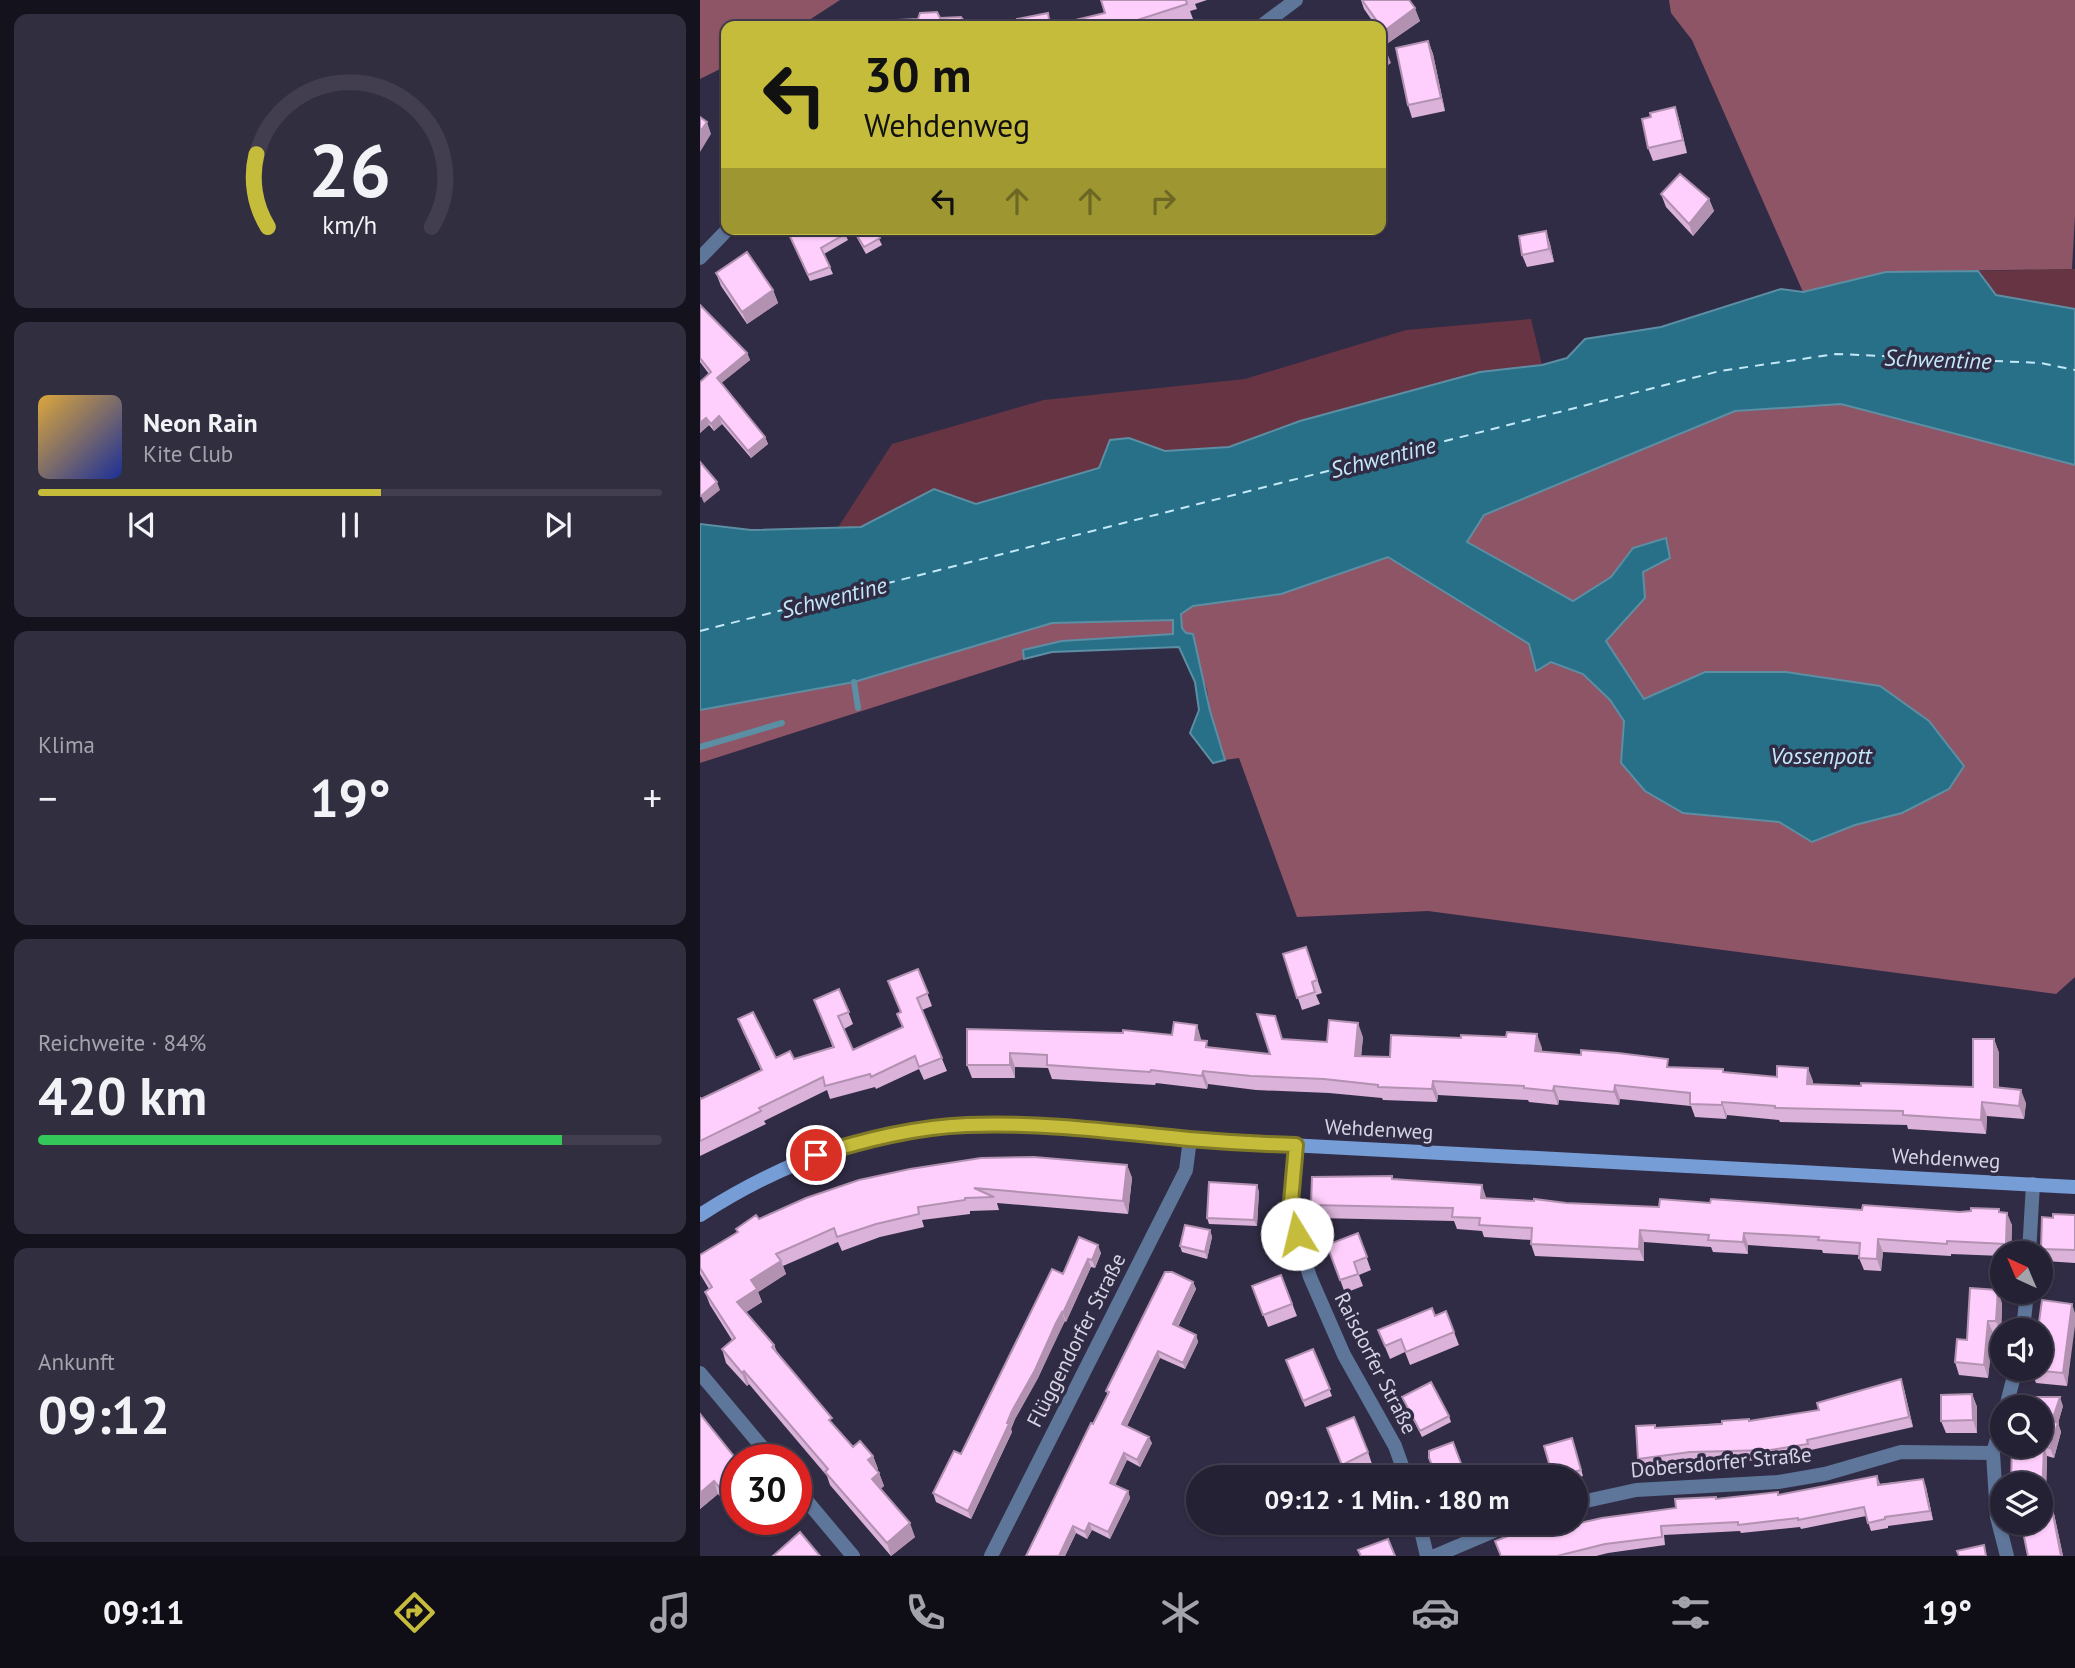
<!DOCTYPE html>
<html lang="de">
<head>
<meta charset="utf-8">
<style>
	:root { --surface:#252134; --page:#312e40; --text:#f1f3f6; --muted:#a3a3ac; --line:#423e4f; --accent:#c6bc3c }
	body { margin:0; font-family:"PT Sans",sans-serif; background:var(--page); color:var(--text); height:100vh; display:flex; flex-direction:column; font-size:26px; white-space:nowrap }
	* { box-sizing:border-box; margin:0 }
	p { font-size:23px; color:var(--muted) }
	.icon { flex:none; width:38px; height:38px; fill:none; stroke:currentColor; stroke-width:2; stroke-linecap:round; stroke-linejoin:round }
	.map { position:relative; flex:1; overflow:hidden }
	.side { display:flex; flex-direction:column; gap:14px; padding:14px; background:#14121d; width:700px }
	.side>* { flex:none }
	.hud { position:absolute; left:21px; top:21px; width:665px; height:214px; border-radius:14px; box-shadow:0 2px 5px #0004,0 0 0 2px var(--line); background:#c6bc3c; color:#111; overflow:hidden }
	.needle { width:46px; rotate:316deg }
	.tools { position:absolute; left:1290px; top:1241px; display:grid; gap:14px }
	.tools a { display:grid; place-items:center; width:63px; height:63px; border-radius:50%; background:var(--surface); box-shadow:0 2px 5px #0004,0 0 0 2px var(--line); font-size:35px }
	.speed { position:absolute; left:21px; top:1444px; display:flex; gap:14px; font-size:35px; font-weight:700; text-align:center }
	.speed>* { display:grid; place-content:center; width:91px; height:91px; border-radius:50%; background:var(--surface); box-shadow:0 2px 5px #0004,0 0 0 2px var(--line); line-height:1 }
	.speed .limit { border:10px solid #d22; background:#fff; color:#111 }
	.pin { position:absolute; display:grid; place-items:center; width:60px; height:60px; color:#fff; margin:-30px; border:4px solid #fff; border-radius:50%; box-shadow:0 2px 7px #0007 }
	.me { position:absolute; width:77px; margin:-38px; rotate:351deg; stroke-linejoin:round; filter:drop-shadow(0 0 5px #0008) }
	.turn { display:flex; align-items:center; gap:24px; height:147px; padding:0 28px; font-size:32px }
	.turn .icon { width:91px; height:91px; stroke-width:2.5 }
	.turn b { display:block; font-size:49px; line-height:60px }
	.lanes { display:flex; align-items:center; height:66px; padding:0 28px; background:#0003; justify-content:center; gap:35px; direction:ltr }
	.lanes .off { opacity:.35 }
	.big { font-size:52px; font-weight:600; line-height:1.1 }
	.side .tile { flex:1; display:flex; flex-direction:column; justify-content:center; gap:10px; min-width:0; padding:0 24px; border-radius:14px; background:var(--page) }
	.side .dial { align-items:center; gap:0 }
	.dial svg { height:182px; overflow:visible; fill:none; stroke:var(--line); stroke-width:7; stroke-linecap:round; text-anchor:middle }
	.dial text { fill:var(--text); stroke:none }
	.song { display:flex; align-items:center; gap:21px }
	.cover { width:84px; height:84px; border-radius:10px; background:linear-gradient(135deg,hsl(40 70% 55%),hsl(230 70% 35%)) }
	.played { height:7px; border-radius:4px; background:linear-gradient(90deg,var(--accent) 55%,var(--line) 55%) }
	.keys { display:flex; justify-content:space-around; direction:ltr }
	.heat { display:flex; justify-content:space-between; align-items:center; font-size:38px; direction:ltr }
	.charge { height:10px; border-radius:5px; background:linear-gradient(90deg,#34c759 84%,var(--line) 0) }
	.trip { position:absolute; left:486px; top:1465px; width:402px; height:70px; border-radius:35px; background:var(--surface); box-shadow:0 2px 5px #0004,0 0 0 2px var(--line); font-weight:600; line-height:70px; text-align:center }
	.dock { display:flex; height:112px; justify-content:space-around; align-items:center; background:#0f0d15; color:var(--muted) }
	.dock .icon { width:49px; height:49px }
	.dock .on { color:var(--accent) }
	.dock b { font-size:32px; color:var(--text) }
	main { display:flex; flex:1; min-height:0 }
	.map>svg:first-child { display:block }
	.green { fill:#673444 }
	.forest { fill:#8e5566 }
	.water { fill:#277088; stroke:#5c8ea4; stroke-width:2 }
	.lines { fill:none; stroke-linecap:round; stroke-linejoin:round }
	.stream { stroke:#5c8ea4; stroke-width:6 }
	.ferry { stroke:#c3e8f7; stroke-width:2; stroke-dasharray:9 7; stroke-linecap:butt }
	.minor { stroke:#5e769a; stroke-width:14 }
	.secondary { stroke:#769dd6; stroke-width:14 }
	.wall { fill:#dab2da }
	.shaded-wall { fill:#b291b1 }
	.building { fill:#fecffd; stroke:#b291b1; stroke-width:2 }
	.route-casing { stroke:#817a27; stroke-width:18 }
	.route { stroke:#c6bc3c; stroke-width:12 }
	.labels { text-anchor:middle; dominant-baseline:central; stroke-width:7; stroke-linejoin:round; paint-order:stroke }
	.street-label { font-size:21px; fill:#d6d4e4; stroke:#312c45 }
	.water-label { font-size:23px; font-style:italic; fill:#c3e8f7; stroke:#312c45 }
</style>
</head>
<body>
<main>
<section class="side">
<div class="tile dial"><svg viewBox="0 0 100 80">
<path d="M14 69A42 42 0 1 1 86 69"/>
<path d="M14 69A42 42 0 0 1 9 37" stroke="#c6bc3c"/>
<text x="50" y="56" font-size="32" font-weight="700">26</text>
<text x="50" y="72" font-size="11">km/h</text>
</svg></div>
<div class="tile">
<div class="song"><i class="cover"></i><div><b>Neon Rain</b><p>Kite Club</p></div></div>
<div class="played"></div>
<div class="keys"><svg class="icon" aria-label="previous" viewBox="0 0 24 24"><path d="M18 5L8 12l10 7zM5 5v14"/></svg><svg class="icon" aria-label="pause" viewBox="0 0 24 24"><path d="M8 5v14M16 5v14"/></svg><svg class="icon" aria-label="next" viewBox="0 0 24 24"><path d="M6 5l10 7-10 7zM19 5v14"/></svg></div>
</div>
<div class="tile"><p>Klima</p>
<div class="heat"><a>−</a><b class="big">19°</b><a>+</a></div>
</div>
<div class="tile"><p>Reichweite · 84%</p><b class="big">420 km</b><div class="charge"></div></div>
<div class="tile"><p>Ankunft</p><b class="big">09:12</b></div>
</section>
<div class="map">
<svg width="1375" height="1556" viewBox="0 0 1375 1556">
	<rect width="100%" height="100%" fill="#312c45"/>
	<!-- green -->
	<path class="green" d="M1375,269V309L1296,295L1278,271Z
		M831,319L842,365L780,372L600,421L529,447L465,451L429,438L410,440L400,468L276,504L234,489L161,527L137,529L192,444L344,400L545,379L706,330Z"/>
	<!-- forest -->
	<path class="forest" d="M0,0H140L100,26H26V66L0,79Z
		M969,0H1375V215L1372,269L1186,272L1103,292L992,40L971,13Z
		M1141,404L1375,465V977L1356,994L728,911L597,917L539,758L525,760L510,711L507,690L486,633L482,628L481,614L493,606L581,594L688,557L829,644L851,662L883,674L910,700L924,721L921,763L983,813L1079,822L1112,842L1155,825L1180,686L1086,672H1005L944,699L906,641L945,598L933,548L911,577L873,601L767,542L784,515L1035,411Z
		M473,620L474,634L362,641L324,650V659L0,763V710L154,682L352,623Z"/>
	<!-- water -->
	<path class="water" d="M1278,271L1296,295L1375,309V465L1141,404L1035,411L784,515L767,542L873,601L911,577L933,548L966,538L970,558L943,572L945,598L906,641L944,699L1005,672H1086L1180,686L1229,721L1264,766L1249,789L1202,813L1155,825L1112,842L1079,822L983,813L945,791L921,763L924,721L910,700L883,674L851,662L836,671L829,644L688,557L581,594L493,606L481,614L482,628L486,633L493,634L510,711L525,760L513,763L490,733L499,710L495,682L479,647L352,652L324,659L323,650L362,641L473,634V620L352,623L154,682L0,710V524L51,530L161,527L234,489L276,504L399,468L410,440L429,438L465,451L529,447L600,421L780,372L842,365L867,358L885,339L961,327L1081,289L1103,292L1186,272Z"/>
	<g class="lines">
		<!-- stream -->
		<path class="stream" d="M154,682L158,708
			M0,747L82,723"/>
		<!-- ferry -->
		<path class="ferry" d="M0,631L1020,371L1136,354L1341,363L1375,370"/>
		<!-- minor -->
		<path class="minor" d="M561,26L596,0
			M0,258L28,229
			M595,1145L590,1213L610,1277L644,1355L695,1446L706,1477
			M1329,1253L1333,1184
			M1323,1330L1327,1292
			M0,1373L73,1460
			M1306,1407L1316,1368
			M1302,1420L1293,1453L1297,1517L1307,1556
			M96,1488L153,1556
			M877,1503L936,1490L1078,1482L1125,1474L1201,1452L1293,1453
			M719,1522L727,1556
			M291,1556L486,1170L490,1139
			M735,1556L815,1522"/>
		<!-- secondary -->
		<path class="secondary" d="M0,1215C65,1173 136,1142 213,1131C332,1113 451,1138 570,1144C838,1157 1107,1173 1375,1187"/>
	</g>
	<!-- wall -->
	<path class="wall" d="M401,0H507L495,4L497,9L490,11L493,19L471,26H319H352L405,13Z
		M661,0H709L720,21L688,43L681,33V26H676L664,9Z
		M728,41L733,54L745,111L712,118L708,105Z
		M975,107L979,120L987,153L953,161L948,148L951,117Z
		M961,194L1009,199L1014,211L993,236L966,207Z
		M152,229H174L182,245L166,254Z
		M87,230L145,234L148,240L124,254L133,274L110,281Z
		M846,231L850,244L854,262L827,267L822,255Z
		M16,273L73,290L78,303L47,324L21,286Z
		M0,305L47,353L50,360L21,383L65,437L68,444L51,458L22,424L14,431L9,425L0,433V382L9,374L0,362Z
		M606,947L622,993L616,995L620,1004L602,1010L583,954Z
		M218,969L232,1006L222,1010L247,1071L224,1080L219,1069L176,1089L175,1087L130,1099L127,1090L64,1121L66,1124L0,1156V1098L1,1099L61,1070L43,1032L38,1019L76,1058L94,1059L133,1048L114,1000L139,989L153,1024L144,1029L153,1050L202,1027L200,1013Z
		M497,1025L501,1041L509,1047L570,1054L583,1039L627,1042L663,1037L661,1056L690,1057L842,1048V1052L971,1067L1023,1069L1024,1072L1113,1081V1084L1161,1086L1273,1087L1294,1039L1299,1053V1088L1326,1103L1324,1119L1287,1116L1286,1134L1208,1129L1207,1125L1080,1122L1079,1120L1027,1115L1026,1119L995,1117L991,1106L920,1099L919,1105L859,1100L858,1105L829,1102L828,1100L738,1095L737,1102L683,1100L682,1098L629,1093L556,1090L508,1084L507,1089L456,1083L455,1085L352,1079L348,1068L315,1067V1078H272L267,1065V1029L472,1035Z
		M427,1165L432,1178L428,1214L297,1203L299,1210L270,1211V1214L222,1220L224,1227L180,1237L142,1251L138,1242L83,1266L86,1274L58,1292L62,1302L46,1312L74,1345L77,1352L135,1427L153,1447L173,1456L178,1469L176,1470L179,1473L184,1486L180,1489L215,1537L191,1556L130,1485L127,1476L49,1384L47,1386L26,1363L22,1349L32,1340L10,1305L5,1292L9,1289L0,1274V1255L37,1232L36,1229L59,1219Z
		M693,1179L786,1197V1199L866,1203L959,1207L1010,1203L1162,1210L1300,1212L1312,1225L1311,1253H1302V1256L1251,1254V1256L1183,1252L1181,1271L1164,1270L1159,1258V1255L1123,1253L1122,1250L1048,1245V1254L1013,1252L1011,1247L944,1242V1261L835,1256L831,1244V1240L784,1237L782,1231L757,1229L754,1221L616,1218L611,1205Z
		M559,1191L557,1226L509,1224L507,1218Z
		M1375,1215V1263L1345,1261L1341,1249L1353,1218Z
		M510,1230L512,1237L507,1259L482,1252L480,1246Z
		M658,1233L671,1270L659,1275L663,1286L645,1293L627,1245Z
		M379,1237L401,1253L395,1268L391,1267L366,1322L365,1321L359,1331L338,1378L315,1419L311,1429L312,1432L271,1519L236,1502L233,1493L261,1454L363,1274Z
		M581,1275L597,1316L568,1327L552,1286Z
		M493,1282L496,1289L478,1327L496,1335L498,1342L485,1369L460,1358L427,1426L452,1443L440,1467L427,1460L415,1485L428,1491L430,1498L410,1539L392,1530L387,1539L376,1533L365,1556H326L408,1395L406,1391Z
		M1302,1303L1301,1334L1293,1333L1288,1378L1259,1375L1255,1362L1267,1340Z
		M1375,1313L1367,1386L1336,1383L1331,1370L1340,1368V1330Z
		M735,1316L754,1332L759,1345L710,1365L705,1352L690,1359L678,1330Z
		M613,1349L632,1396L605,1407L586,1360Z
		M1201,1379L1204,1389L1213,1427L1111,1450V1454L1074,1460L994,1462L942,1469L938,1459L955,1425L956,1428L1050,1421L1119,1410Z
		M1272,1394L1277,1407V1433H1246L1241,1421Z
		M702,1397L749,1416L751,1422L722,1437Z
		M1363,1406L1358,1423L1361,1432L1354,1458L1347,1456L1346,1500L1353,1509L1363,1556H1328L1340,1522L1311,1484Z
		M0,1414L37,1460V1516L18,1494L0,1509Z
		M627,1428L668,1452L672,1464L649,1477H646Z
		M872,1438L883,1476L877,1478V1477H853Z
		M1177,1476L1180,1484L1223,1479L1226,1487L1233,1520L1188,1526V1528L1171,1531L1166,1516L1101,1529L1100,1527L1041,1533L1040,1531L964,1535L965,1545L908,1553L896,1556H801L840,1532L976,1508L1016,1497L1017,1499L1078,1492L1079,1495Z"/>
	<!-- shaded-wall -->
	<path class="shaded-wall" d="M715,8L720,21L688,43L684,31Z
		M728,41L733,54L745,111L741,98Z
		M686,50L691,63L681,70V54Z
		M975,107L979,120L987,153L983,140Z
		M7,122L11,134L0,152V132Z
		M1009,199L1014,211L993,236L989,224Z
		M846,231L850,244L854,262L849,249Z
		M73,290L78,303L47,324L42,312Z
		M47,353L50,360L19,385L17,378Z
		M19,416L22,424L14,431L11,424Z
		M6,418L9,425L0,433V423Z
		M65,437L68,444L51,458L48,451Z
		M17,482L20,490L4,503L1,496Z
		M658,1023L663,1037L660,1069L655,1056Z
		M497,1025L501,1039L500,1053L495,1040Z
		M837,1034L842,1048L840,1065L835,1051Z
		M1294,1039L1299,1053V1101L1294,1087Z
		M310,1053L315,1067V1078L310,1065Z
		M1108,1068L1113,1081L1112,1097L1107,1084Z
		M503,1071L508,1084L507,1089L502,1076Z
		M733,1081L738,1095L737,1102L732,1089Z
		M915,1085L920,1099L919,1105L914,1092Z
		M854,1086L859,1100L858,1105L853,1091Z
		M1321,1090L1326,1103L1324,1119L1319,1106Z
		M1022,1102L1027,1115L1026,1119L1022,1105Z
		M1282,1102L1287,1116L1286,1134L1281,1120Z
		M427,1165L432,1178L428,1214L423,1201Z
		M557,1185L559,1191L557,1226L554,1220Z
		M782,1185L786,1197L785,1211L781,1198Z
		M1307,1213L1312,1225L1311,1253H1309L1306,1244Z
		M510,1230L512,1237L507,1259L505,1252Z
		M940,1230L944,1242V1261L939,1249Z
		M1044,1233L1048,1245V1254L1043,1242Z
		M1178,1239L1183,1252L1181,1271L1177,1259Z
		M398,1245L401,1253L395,1268L392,1260Z
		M388,1259L391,1267L366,1322L363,1313Z
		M81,1261L86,1274L58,1292L62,1302L42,1315L37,1302L51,1280Z
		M493,1282L496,1289L475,1331L473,1324Z
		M1298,1290L1302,1303L1301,1334L1296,1321Z
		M1372,1304L1375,1313V1326L1367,1386L1363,1373Z
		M362,1312L365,1321L338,1378L315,1419L311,1429L312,1432L271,1519L268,1511L307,1423Z
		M1288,1321L1293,1333L1288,1378L1284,1365Z
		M496,1335L498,1342L485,1369L483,1363Z
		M458,1351L460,1358L425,1430L422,1424Z
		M44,1371L49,1384L47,1386L42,1373Z
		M1201,1379L1204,1389L1213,1427L1209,1417Z
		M1272,1394L1277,1407V1433L1273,1420Z
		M1360,1397L1363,1406L1358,1423L1361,1432L1354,1458L1350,1448L1352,1421Z
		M449,1437L452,1443L440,1467L437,1460Z
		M1344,1446L1347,1456L1345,1510L1342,1501Z
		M424,1453L427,1460L413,1490L410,1483Z
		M173,1456L178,1469L173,1473L168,1460Z
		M179,1473L184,1486L177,1492L172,1479Z
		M1223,1479L1226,1487L1233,1520L1230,1511Z
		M14,1481L18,1494L0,1509V1493Z
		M428,1491L430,1498L410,1539L408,1532Z
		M1350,1499L1353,1509L1363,1556H1361Z
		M43,1519H55L46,1527Z
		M210,1523L215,1537L191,1556L187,1543Z
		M389,1523L392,1530L387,1539L385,1532Z
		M373,1526L376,1533L365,1556H359Z"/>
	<!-- building -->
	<path class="building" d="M401,0H486L487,4L419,26H319L317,19L348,13L350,26L405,13Z
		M662,0H709L715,8L684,31Z
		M237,12L240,18L261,17L268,26H173L178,21L218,19L220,13Z
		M728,41L741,98L708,105L696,48Z
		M975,107L983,140L948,148L942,119L951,117L950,113Z
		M0,117L7,122L0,132Z
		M980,174L1009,199L989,224L961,194Z
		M143,229L145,234L121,248L130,267L108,275L87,230Z
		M153,229H174L180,238L164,247Z
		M846,231L849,249L822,255L819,236Z
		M47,252L73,290L42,312L16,273Z
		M0,305L47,353L17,378L65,437L48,451L19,416L11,424L6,418L0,423V382L11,372L0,358Z
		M0,462L17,482L1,496L0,495Z
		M606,947L617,980L612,982L615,992L597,998L583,954Z
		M218,969L228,993L217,998L242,1058L219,1067L215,1056L171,1077L170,1074L125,1086L123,1077L59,1108L61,1111L0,1141V1098L1,1099L62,1070L38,1019L53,1012L76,1058L90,1051L94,1059L134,1047L114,1000L139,989L149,1012L138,1016L153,1050L203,1027L197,1014L201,1012L188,981Z
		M557,1014L575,1016L582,1039L627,1042L629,1020L658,1023L655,1056L690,1057L691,1035L761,1038V1035L806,1037L807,1032L837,1034L835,1051L881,1055V1050L918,1053L968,1059L967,1067L1023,1069V1072L1077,1077V1066L1108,1068L1107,1084L1161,1086V1083L1273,1087V1039H1294V1087L1321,1090L1319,1106L1282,1102L1281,1120L1203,1115V1111L1075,1108V1106L1022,1102V1105L990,1104V1093L915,1085L914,1092L854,1086L853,1091L824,1088V1086L733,1081L732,1089L678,1087V1085L624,1079L551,1076L503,1071L502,1076L451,1070L450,1072L347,1065V1055L310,1053V1065H267V1029L423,1033V1030L472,1035L474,1022L497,1025L495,1040L507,1041L506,1047L570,1054Z
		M334,1157L427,1165L423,1201L274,1188L294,1197L265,1198V1200L218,1207L219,1214L176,1224L137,1237L134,1228L76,1254L81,1261L51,1280L57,1289L37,1302L74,1345L72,1347L132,1418L129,1420L153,1447L160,1441L173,1456L168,1460L179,1473L172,1479L210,1523L187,1543L125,1472L128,1469L44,1371L42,1373L22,1349L35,1338L5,1292L12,1287L0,1268V1255L38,1232L36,1229L56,1215L59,1219L106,1198L159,1180L210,1169L281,1158Z
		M692,1176V1179L782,1185L781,1198L834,1201V1199L866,1203L959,1207L960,1199L1010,1203L1011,1199L1162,1210L1163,1205L1260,1212L1271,1211V1208L1299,1209V1212L1307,1213L1306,1244L1247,1241V1244L1178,1239L1177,1259L1159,1258L1160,1243L1118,1240L1119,1237L1044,1233L1043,1242L1008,1240L1009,1235L940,1230L939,1249L831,1244L832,1228L779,1225L780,1218L752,1217L753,1208L611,1205L612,1177Z
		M509,1182L557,1185L554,1220L507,1218Z
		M1353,1214L1375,1215V1250L1341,1249L1342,1217L1353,1218Z
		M485,1225L510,1230L505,1252L480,1246Z
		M658,1233L667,1257L654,1262L658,1274L640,1280L627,1245Z
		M379,1237L398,1245L392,1260L388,1259L363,1313L362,1312L356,1323L335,1370L312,1411L307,1423L309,1424L268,1511L233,1493L254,1451L261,1454L352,1269L363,1274Z
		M465,1272H472L493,1282L473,1324L496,1335L483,1363L458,1351L422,1424L449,1437L437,1460L424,1453L410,1483L428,1491L408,1532L389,1523L385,1532L373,1526L359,1556H326L391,1423L393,1424L409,1392L406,1391Z
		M581,1275L592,1304L563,1315L552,1286Z
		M1270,1288L1298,1290L1296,1321H1288L1284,1365L1255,1362L1257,1339L1267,1340Z
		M1342,1300L1372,1304L1363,1373L1331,1370L1332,1368H1340L1341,1336L1340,1330H1338Z
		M732,1308L735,1316L746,1311L754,1332L706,1352L701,1339L685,1346L678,1330Z
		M613,1349L630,1389L603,1401L586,1360Z
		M1201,1379L1209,1417L1107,1440L1108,1444L1070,1450L990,1452L938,1459L936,1426L955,1425V1428L1022,1424V1421L1049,1419V1421L1119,1410L1117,1403Z
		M731,1382L749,1416L720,1431L702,1397Z
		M1272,1394L1273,1420L1241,1421V1395Z
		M1326,1397H1360L1352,1421L1358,1423L1350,1448L1344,1446L1342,1501L1350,1499L1361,1556H1328L1321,1522H1340V1484H1311L1312,1446H1340V1407H1323Z
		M0,1414L37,1460V1509L14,1481L0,1493Z
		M654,1417L668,1452L642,1465L627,1428Z
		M872,1438L881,1470L853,1477L844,1446Z
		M753,1442L766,1477H737L729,1458V1451Z
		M1177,1476L1178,1485L1223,1479L1230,1511L1185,1517V1519L1168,1523L1164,1507L1098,1520V1518L1038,1525V1522L961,1526L962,1537L905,1544L857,1556H801L795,1541L837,1525L840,1532L902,1518L976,1508L975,1499L1016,1497V1499L1078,1492V1495Z
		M100,1532L120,1556H73Z
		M688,1539L695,1556H661L658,1550Z
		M1284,1545L1286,1556H1259L1257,1551Z"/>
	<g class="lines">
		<defs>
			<path id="route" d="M116,1155C165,1140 215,1127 267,1125C341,1122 416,1132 489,1139C525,1142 560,1144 596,1145L590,1213L597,1234"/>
		</defs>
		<!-- route casing -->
		<use href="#route" class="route-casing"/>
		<!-- route -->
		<use href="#route" class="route"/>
	</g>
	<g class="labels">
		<!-- street labels -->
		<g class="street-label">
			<text transform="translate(679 1129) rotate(3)">Wehdenweg</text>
			<text transform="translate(1246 1158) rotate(3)">Wehdenweg</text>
			<text transform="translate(376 1340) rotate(-63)">Flüggendorfer Straße</text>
			<text transform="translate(676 1363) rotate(63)">Raisdorfer Straße</text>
			<text transform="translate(1021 1462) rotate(-5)">Dobersdorfer Straße</text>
		</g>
		<!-- water labels -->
		<g class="water-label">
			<text transform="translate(1238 359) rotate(2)">Schwentine</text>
			<text transform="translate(683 457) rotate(-14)">Schwentine</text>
			<text transform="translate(134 597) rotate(-14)">Schwentine</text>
			<text x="1121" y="755">Vossenpott</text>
		</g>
	</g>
</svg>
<div class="tools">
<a><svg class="needle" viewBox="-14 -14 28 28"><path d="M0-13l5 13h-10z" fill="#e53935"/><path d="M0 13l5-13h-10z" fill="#a3a3ac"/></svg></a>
<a><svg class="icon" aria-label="sound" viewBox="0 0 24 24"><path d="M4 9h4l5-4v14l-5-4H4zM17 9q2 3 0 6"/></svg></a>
<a><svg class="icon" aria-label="search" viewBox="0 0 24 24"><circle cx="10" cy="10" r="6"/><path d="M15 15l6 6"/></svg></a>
<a><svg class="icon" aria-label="layers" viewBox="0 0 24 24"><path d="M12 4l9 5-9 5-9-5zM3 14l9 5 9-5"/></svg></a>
</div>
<div class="speed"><div class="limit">30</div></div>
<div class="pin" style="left:116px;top:1155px;background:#d93025"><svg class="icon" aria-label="arrive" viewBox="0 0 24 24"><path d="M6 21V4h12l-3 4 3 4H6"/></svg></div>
<svg class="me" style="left:597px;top:1234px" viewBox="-20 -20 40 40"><circle r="19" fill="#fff"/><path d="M0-13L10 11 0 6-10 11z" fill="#c6bc3c"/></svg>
<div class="trip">09:12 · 1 Min. · 180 m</div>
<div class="hud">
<div class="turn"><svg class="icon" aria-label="left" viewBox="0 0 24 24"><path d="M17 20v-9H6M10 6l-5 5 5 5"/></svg><div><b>30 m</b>Wehdenweg</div></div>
<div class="lanes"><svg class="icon" aria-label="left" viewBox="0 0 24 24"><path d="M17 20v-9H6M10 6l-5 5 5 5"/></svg><svg class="icon off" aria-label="ahead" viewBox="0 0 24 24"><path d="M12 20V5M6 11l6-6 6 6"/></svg><svg class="icon off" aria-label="ahead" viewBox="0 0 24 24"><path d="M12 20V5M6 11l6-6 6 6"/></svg><svg class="icon off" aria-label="right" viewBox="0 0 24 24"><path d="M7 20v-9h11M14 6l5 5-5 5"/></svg></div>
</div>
</div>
</main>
<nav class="dock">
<b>09:11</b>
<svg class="icon on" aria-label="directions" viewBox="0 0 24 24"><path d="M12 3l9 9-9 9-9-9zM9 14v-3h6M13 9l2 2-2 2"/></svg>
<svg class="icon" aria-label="music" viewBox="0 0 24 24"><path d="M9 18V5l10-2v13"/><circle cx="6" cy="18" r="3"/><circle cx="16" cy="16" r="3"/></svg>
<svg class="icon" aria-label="phone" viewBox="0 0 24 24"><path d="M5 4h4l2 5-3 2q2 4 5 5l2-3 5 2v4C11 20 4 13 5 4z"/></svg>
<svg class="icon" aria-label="climate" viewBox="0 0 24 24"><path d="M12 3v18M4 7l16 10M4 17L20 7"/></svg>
<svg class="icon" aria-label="car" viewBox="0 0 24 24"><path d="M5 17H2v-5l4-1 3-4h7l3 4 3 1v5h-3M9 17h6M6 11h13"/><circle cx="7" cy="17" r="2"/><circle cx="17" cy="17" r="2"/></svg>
<svg class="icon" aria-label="filters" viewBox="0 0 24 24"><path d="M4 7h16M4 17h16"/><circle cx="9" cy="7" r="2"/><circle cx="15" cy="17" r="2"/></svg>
<b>19°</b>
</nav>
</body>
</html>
